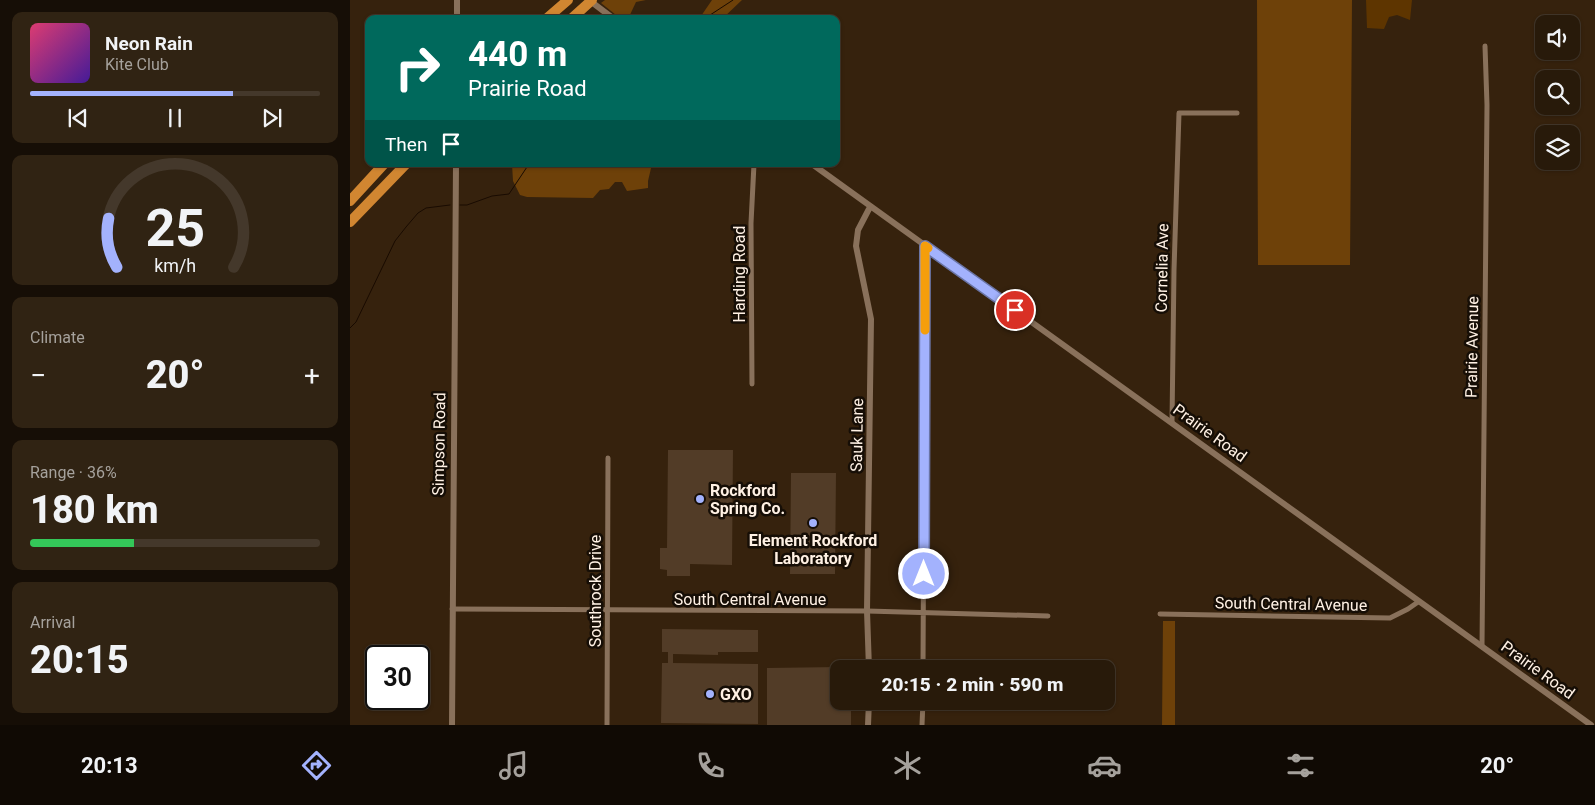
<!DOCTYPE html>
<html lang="en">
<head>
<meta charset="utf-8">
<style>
	:root { --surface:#281a0a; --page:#302313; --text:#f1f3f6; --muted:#a5a19c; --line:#44382b; --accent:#a3b2fd }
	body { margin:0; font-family:Roboto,sans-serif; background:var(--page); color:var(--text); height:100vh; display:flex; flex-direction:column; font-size:19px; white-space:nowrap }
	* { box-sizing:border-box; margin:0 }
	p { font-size:16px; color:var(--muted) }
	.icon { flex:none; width:28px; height:28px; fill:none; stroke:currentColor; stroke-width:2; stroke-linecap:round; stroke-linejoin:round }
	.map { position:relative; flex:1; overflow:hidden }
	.details { display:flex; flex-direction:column; gap:12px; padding:12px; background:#160e06; width:350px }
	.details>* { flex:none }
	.top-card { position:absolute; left:15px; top:15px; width:475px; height:152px; border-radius:10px; box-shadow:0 1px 4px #0004,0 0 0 1px var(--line); background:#00695c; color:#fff; overflow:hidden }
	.fabs { position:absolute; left:1185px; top:15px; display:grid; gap:10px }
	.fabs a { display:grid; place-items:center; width:45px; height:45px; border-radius:10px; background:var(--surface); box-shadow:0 1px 4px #0004,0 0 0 1px var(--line); font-size:25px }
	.speed { position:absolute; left:15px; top:645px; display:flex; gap:10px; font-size:25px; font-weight:700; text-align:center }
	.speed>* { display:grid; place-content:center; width:65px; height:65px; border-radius:50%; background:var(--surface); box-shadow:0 1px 4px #0004,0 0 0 1px var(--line); line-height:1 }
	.speed .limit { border:2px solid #111; border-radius:8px; background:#fff; color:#111 }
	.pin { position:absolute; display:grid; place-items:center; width:42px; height:42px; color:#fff; margin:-21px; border:2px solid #fff; border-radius:50%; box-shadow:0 1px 5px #0007 }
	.me { position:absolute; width:55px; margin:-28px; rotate:0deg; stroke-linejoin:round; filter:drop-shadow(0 0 4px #0008) }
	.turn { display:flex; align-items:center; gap:18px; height:105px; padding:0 20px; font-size:22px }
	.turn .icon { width:65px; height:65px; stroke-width:2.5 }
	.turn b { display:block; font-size:35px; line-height:42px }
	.then { display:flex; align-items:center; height:48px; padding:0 20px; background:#0003; gap:10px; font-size:19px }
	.big { font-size:38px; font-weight:800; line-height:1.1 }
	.details .card { flex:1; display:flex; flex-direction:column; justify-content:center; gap:8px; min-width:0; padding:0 18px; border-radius:10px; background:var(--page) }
	.details .dial { align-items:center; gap:0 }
	.dial svg { height:130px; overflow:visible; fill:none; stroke:var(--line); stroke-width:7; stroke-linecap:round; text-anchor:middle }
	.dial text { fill:var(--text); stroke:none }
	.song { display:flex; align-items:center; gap:15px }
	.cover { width:60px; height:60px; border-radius:8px; background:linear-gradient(135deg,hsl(340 70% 55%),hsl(260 70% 35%)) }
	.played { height:5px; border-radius:2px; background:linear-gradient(90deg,var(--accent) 70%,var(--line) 70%) }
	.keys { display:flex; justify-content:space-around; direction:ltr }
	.heat { display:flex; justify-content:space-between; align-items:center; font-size:28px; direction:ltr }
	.charge { height:8px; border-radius:4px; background:linear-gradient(90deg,#34c759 36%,var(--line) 0) }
	.trip { position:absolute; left:480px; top:660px; width:285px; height:50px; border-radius:10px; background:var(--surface); box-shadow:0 1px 4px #0004,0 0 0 1px var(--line); font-weight:800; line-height:50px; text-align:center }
	.menu { display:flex; height:80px; justify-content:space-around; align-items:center; background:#100a04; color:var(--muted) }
	.menu .icon { width:35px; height:35px }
	.menu .selected { color:var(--accent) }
	.menu b { font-size:22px; color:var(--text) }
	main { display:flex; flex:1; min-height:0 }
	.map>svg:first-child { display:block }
	.green { fill:#5e3500 }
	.forest { fill:#6e4109 }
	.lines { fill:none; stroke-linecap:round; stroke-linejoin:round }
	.stream { stroke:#190b01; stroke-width:1 }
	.building { fill:#523c27 }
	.minor { stroke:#89715b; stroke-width:5 }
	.tertiary { stroke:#89715b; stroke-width:6 }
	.motorway { stroke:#d18631; stroke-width:10 }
	.route-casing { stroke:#6a74a4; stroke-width:12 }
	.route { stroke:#a3b2fd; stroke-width:9 }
	.slow { stroke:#f59e0b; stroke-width:9 }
	.poi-dot { fill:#a3b2fd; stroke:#160e06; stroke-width:2 }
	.labels { text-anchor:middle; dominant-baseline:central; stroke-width:5; stroke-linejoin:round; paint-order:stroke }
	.street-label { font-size:16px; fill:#fff1e4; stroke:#160e06 }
	.poi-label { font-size:16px; font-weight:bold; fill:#fff1e4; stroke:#160e06; text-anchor:start }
</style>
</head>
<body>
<main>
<section class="details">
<div class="card">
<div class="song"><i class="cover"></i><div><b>Neon Rain</b><p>Kite Club</p></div></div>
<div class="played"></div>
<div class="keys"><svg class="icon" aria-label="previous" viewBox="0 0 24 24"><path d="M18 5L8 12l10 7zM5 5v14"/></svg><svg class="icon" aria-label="pause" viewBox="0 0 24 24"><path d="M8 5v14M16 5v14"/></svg><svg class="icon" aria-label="next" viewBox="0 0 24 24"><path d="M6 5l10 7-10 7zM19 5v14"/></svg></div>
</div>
<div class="card dial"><svg viewBox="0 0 100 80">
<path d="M14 69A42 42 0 1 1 86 69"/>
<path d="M14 69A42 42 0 0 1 9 39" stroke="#a3b2fd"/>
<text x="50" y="56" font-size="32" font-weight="700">25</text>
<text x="50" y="72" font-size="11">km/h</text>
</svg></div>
<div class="card"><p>Climate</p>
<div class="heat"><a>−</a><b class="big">20°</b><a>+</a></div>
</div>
<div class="card"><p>Range · 36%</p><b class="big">180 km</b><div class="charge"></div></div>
<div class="card"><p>Arrival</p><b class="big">20:15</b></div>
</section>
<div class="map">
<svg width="1245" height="725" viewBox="0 0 1245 725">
	<rect width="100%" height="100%" fill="#36220d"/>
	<!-- green -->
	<path class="green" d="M1016,0H1062L1060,20L1047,15L1039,17L1034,29L1017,28Z"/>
	<!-- forest -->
	<path class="forest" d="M255,0H296L286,2L278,19H271L251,3Z
		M362,0H392L372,19H349Z
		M907,0H1002L1000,265H908Z
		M162,164H302L298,181V188L277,191L272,182H265L259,189L250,190L243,198L177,197L170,195L163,181Z
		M813,621H825V725H812Z"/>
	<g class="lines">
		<!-- stream -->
		<path class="stream" d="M354,19L383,0
			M110,205H117L142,196L159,194L179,164
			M0,328L6,322L45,241L56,227L68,213L76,208L100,205"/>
	</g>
	<!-- building -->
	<path class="building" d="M318,450H383L382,565L340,564V576H317V570L310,569V548H317Z
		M441,473H486L485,574H440Z
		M312,629L408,630V652H368V655L323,654V663L408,664V724L311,723L312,663H318V652H312Z
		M489,667V701H501V725H417V668Z"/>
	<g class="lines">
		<!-- minor -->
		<path class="minor" d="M402,384L401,223L404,164
			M822,422L824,270L829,113H887
			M102,609L517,611L698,616
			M810,614L1040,618L1058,609L1068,602
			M1132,647L1137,105L1135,46
			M573,669L575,246
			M257,725L258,458
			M572,725L573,701"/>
		<!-- tertiary -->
		<path class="tertiary" d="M239,0L264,19
			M107,19V0
			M462,164L1241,725
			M519,669L517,611L521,319L506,246L508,230L520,207
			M102,725L106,164
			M518,725L519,701"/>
		<!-- motorway -->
		<path class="motorway" d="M196,19L218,0
			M221,19L242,0
			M0,201L34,164
			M0,222L56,164"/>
	</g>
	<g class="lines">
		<defs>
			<path id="route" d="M574,574L575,246L665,310"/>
		</defs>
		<!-- route casing -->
		<use href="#route" class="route-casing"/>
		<!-- route -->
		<use href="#route" class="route"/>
		<!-- slow -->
		<path class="slow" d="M575,330V246L578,248"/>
	</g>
	<!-- markers -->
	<g class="poi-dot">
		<circle cx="350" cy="499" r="5"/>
		<circle cx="463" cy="523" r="5"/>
		<circle cx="360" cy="694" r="5"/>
	</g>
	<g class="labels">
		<!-- street labels -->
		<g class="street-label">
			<text transform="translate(812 268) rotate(-89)">Cornelia Ave</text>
			<text transform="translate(389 274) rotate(-90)">Harding Road</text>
			<text transform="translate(1122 347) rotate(-89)">Prairie Avenue</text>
			<text transform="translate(860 433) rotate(36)">Prairie Road</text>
			<text transform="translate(507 435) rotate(-89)">Sauk Lane</text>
			<text transform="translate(89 444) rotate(-89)">Simpson Road</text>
			<text transform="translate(245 591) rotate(-90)">Southrock Drive</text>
			<text x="400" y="599">South Central Avenue</text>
			<text transform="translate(941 604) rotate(1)">South Central Avenue</text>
			<text transform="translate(1188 670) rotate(36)">Prairie Road</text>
		</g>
		<!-- poi labels -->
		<g class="poi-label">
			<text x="360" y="490">Rockford<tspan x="360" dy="18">Spring Co.</tspan></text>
			<text x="463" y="540" text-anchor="middle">Element Rockford<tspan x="463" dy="18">Laboratory</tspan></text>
			<text x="370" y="694">GXO</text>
		</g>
	</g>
</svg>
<div class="fabs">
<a><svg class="icon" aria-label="sound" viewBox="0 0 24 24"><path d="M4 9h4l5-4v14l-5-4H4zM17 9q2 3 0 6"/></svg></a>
<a><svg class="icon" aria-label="search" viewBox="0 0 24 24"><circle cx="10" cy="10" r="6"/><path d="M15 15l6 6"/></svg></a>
<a><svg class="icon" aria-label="layers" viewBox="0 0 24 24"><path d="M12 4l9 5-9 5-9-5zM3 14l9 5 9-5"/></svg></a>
</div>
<div class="speed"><div class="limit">30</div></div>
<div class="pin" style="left:665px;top:310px;background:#d93025"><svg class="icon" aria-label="arrive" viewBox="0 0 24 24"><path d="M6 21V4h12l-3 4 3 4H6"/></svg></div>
<svg class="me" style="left:574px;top:574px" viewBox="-20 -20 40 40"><circle r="17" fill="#a3b2fd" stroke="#fff" stroke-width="3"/><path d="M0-11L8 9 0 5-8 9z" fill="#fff"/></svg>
<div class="trip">20:15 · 2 min · 590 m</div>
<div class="top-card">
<div class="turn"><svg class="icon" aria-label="right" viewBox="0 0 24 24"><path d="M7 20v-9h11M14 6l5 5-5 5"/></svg><div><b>440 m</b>Prairie Road</div></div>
<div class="then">Then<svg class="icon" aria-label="arrive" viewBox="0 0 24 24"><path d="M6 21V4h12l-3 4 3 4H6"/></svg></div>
</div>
</div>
</main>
<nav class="menu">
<b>20:13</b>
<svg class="icon selected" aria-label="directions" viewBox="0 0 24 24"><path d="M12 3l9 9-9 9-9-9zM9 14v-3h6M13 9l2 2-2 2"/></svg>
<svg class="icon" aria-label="music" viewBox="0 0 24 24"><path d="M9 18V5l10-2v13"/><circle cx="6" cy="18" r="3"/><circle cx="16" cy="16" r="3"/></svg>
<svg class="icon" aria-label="phone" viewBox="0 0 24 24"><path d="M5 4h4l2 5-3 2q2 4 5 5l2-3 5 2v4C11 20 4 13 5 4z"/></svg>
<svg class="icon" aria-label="climate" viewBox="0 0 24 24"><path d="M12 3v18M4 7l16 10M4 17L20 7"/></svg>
<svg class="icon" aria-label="car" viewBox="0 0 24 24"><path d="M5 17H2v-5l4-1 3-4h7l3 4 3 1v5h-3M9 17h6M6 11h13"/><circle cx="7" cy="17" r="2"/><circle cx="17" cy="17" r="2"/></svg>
<svg class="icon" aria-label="filters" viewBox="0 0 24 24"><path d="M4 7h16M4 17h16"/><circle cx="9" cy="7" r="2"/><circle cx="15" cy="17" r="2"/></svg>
<b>20°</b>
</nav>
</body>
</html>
